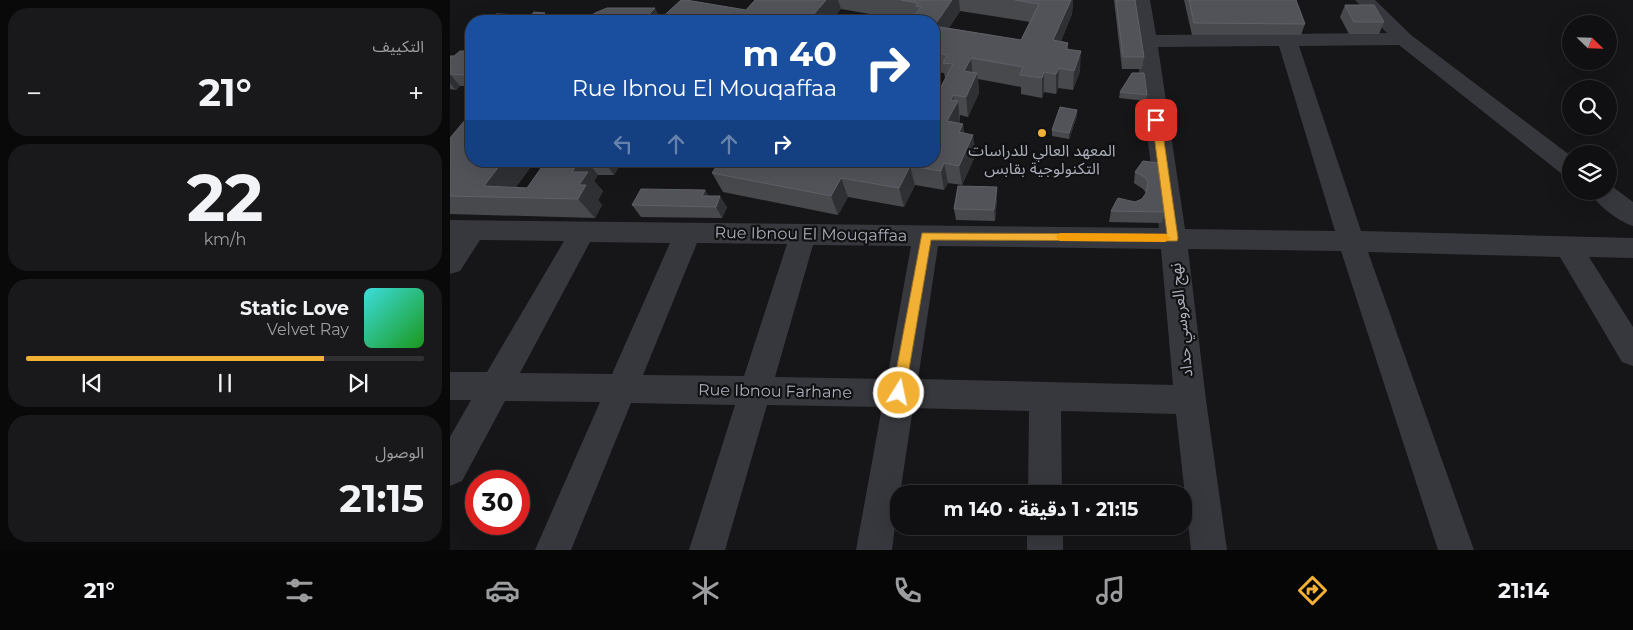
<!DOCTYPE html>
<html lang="ar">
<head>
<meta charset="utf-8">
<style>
	:root { --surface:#101012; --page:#19191b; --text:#f1f3f6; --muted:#9c9d9f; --line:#303032; --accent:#f2b134 }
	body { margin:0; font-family:Montserrat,"Noto Sans Arabic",sans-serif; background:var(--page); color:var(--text); direction:rtl; height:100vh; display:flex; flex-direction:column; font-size:19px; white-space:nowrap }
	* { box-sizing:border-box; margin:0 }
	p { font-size:16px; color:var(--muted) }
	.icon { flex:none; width:28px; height:28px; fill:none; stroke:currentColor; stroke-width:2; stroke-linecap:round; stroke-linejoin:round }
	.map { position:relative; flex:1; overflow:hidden; direction:ltr }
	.side { display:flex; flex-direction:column; gap:8px; padding:8px; background:#09090a; width:450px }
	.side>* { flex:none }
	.hud { position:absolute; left:15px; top:15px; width:475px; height:152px; border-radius:20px; box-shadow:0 5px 20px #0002,0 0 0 1px var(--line); direction:rtl; background:#1a4fa0; color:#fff; overflow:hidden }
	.needle { width:32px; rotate:113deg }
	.controls { position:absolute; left:1112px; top:15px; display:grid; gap:10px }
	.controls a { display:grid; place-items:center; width:55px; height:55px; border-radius:50%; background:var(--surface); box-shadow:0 5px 20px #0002,0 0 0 1px var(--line); font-size:25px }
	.speed { position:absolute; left:15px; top:470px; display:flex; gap:10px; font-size:25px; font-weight:700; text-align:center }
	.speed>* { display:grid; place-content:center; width:65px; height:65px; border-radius:50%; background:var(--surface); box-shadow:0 5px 20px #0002,0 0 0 1px var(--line); line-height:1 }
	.speed .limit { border:8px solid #d22; background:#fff; color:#111 }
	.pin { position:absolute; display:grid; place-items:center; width:42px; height:42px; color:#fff; margin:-21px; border-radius:10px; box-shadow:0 2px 8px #0006 }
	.me { position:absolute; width:55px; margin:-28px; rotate:10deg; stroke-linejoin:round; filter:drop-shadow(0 0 4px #0008) }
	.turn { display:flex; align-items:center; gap:18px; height:105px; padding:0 20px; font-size:22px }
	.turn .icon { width:65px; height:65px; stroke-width:2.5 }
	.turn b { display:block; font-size:35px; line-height:42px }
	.lanes { display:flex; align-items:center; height:48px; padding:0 20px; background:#0003; justify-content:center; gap:25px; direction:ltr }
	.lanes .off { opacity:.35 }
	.big { font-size:38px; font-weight:700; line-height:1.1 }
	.side .widget { flex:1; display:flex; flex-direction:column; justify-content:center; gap:8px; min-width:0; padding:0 18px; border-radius:20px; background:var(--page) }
	.side .dial { align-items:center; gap:0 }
	.dial b { font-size:65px; line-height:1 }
	.song { display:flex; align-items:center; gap:15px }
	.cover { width:60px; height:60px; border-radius:8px; background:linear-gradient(135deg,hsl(180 70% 55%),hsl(120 70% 35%)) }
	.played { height:5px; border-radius:2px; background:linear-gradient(90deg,var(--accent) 75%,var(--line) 75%) }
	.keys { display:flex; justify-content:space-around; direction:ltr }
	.heat { display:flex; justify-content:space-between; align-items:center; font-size:28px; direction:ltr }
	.trip { position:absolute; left:440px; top:485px; width:302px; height:50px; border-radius:20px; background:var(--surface); box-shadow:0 5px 20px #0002,0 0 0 1px var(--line); font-weight:700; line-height:50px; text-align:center; direction:rtl }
	.tabs { display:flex; height:80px; justify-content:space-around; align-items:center; background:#060607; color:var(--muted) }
	.tabs .icon { width:35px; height:35px }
	.tabs .current { color:var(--accent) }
	.tabs b { font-size:22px; color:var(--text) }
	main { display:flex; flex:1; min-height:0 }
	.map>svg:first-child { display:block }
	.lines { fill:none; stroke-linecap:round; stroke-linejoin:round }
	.minor { fill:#37383d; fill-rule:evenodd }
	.wall { fill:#47494d; fill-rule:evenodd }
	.shaded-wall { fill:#2f3033 }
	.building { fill:#525359; stroke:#5f6168 }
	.route { fill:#f2b134; stroke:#9d7322 }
	.slow { fill:#f59e0b }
	.poi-dot { fill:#f2b134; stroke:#111113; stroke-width:2 }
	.labels { text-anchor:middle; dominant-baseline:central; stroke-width:4.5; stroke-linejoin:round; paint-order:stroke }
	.poi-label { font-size:16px; fill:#a8adb8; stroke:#111113 }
	.street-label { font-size:16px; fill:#a8adb8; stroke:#111113 }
</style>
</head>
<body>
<main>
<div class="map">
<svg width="1183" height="550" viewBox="0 0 1183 550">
	<rect width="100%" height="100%" fill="#161618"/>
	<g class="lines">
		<!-- minor -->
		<path class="minor" d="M682,0H700L706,35L937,33L905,0H925L961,35L1121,156V177L1112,174L949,45L849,46L911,231L1183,238V258L1139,257L1183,327V366L1172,362L1110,257L918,252L1024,550H988L891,251L738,249L756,400L777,550H741L726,414L611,411L612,494H578L579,411L463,408L450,494H449L442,550H406L432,407L317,405L275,550H239L285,405L181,403L121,550H85L150,402L55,401L12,481L0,486V437L21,400H0V372H37L114,241L30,240L10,271L0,274V220L709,228L685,41ZM829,46L885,231L735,229L708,47ZM140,242L220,243L162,374L70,373ZM247,243L337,244L294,376L193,375ZM363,245L461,246L437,379L325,377ZM488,246L711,249L723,385L468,379Z
			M1159,184L1183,202V226C1168,221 1147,205 1139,191H1159Z
			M577,526H613V550H577Z"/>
	</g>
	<!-- wall -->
	<path class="wall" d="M305,0H623L622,14L611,41L618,43V49L630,71L623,90L608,88L606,94L594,92L592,98L571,94V87L528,79L529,93L518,117L510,115V121L509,123L526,154L512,185L498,183L494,190L465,185L454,207L398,197L388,215L273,192L262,173L266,167L236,161H484V100L495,78L494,73L484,72V21H460L391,9L381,21H133L211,19L296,10ZM510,11L580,22L571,40L499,28Z
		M664,0H685L694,57L692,69H672Z
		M734,0H846L855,24L851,35H742Z
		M895,5L934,22L929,34H899L890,17Z
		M79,18L99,19L97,21H81Z
		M21,51V86H10L6,90L0,89V56H4Z
		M670,92L697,95L696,101L669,98Z
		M627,116L619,139L602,136V130Z
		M0,138L21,161H94H85L66,187L77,188L96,161H172L164,175H148L144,181L153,191L148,200L152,205L145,218L0,214Z
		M693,161L715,212L712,223L659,222L661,211L692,199L696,193L693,189L684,183L685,172Z
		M547,187V199L545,221L506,220L504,209Z
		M255,190L258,196L277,207L272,218L191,217L182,205Z"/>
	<!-- shaded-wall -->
	<path class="shaded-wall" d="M376,0H388L391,9L381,21H358Z
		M502,0H509L510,11L487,46L484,26Z
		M621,0H623L622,14L603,60V40Z
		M205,8L212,21H192Z
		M95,13L99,19L97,21H91L89,19Z
		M74,15L78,21H68Z
		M631,51L630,71L623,90L624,71Z
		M521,58L523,78L514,71Z
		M21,68V82L15,75Z
		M609,68L608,88L606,94V74Z
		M594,72V92L592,98V78Z
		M527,73L529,93L518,117L516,97Z
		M0,74L10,86L6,90L0,83Z
		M503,95L505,107L508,101L510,121L500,141L497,121L501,100Z
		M627,110V116L619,139V133Z
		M513,124L516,144L509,132Z
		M523,135L526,154L512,185L509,166Z
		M53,161H85L59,197L34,186Z
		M129,161H137L148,175L144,181L153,191L148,200L152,205L145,218L128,199L129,185L122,172Z
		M154,161H172L164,175Z
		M494,163L498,183L494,190L491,171Z
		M460,166L465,185L454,207L449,188Z
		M391,178L398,197L388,215L381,196Z
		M547,187V199L545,221L544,210Z
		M255,190L262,201L259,207L252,196Z
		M270,196L277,207L272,218L266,207Z"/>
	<!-- building -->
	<path class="building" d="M231,0H236L296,10L305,0H376L358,21H261L245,19L243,21H208Z
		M451,0H502L484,26L571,40L589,4L565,0H621L603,40L618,43L615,49L631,51L624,71L609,68L606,74L594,72L592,78L570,75L573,67L521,58L514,71L527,73L516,97L503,95L501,100L508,101L497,121L513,124L509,132L523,135L509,166L494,163L491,171L460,166L449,188L391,178L381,196L262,173L270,161H484V123L485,120H484V100L503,64L493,63L497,55L484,52V21H460L471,7L466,6L468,3Z
		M666,0H685L694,57H673Z
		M739,0H846L855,24L744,23Z
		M895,5H924L934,22H904Z
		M157,8H205L192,21H193H133L145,13Z
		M84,12L95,13L89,19L79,18Z
		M46,14L74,15L68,21H29L32,19H41Z
		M10,51H21V68L15,75L0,74V56H4Z
		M682,73H694L697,95L670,92Z
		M610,107L627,110L619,133L602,130Z
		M21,113V161H53L34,186L77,188L96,161H129L122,172H138L129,185H136L128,199L0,196V138Z
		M693,161L708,163L715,212L661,211L668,198L685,202L692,199L696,193L698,182L695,177L685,172Z
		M508,186L547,187L544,210L504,209Z
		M191,189L255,190L252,196H270L266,207L182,205Z"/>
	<!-- route -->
	<path class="route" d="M706,117L711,120L728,238L727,241L481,240L455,393L453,397L449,399L444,397L442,393L472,233L717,234L702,120Z"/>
	<!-- slow -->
	<path class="slow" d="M610,233L715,234L721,238L715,242L610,241L605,237Z"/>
	<!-- markers -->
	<circle class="poi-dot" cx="592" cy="133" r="5"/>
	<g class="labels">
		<!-- poi labels -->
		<g class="poi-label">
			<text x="592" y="150">المعهد العالي للدراسات<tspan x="592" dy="18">التكنولوجية بقابس</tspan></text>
		</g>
		<!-- street labels -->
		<g class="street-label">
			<text transform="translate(361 234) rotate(1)">Rue Ibnou El Mouqaffaa</text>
			<text transform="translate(731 320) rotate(-96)">نهج العروسي حداد</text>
			<text transform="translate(325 391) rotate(1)">Rue Ibnou Farhane</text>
		</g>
	</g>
</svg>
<div class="controls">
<a><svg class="needle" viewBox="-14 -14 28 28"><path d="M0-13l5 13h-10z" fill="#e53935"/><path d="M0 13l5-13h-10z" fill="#9c9d9f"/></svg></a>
<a><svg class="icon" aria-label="search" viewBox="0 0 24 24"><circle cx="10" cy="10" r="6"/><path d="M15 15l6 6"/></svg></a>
<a><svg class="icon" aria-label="layers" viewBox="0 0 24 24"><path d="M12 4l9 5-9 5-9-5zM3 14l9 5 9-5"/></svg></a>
</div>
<div class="speed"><div class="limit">30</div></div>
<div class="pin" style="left:706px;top:120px;background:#d93025"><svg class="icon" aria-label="arrive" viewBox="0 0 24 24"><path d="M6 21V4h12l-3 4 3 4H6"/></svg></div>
<svg class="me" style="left:449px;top:393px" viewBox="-20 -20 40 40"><circle r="17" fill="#f2b134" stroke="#fff" stroke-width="3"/><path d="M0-11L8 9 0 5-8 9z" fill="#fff"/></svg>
<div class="trip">21:15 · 1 دقيقة · 140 m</div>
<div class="hud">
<div class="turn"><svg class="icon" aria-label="right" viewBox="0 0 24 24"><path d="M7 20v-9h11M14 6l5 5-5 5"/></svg><div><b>40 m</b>Rue Ibnou El Mouqaffaa</div></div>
<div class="lanes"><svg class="icon off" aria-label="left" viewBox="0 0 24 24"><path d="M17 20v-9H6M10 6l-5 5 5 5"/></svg><svg class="icon off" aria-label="ahead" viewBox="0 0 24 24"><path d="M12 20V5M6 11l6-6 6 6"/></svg><svg class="icon off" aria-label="ahead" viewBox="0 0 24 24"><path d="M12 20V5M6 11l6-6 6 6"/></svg><svg class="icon" aria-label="right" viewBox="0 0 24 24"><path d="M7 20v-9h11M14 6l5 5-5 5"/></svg></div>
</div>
</div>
<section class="side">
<div class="widget"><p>التكييف</p>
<div class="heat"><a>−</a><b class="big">21°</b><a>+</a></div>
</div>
<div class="widget dial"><b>22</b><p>km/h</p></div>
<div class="widget">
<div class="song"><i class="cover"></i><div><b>Static Love</b><p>Velvet Ray</p></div></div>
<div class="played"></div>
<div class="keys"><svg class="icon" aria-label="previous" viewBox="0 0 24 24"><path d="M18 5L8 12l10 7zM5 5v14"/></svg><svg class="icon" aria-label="pause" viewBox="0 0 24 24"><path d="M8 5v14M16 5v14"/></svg><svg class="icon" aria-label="next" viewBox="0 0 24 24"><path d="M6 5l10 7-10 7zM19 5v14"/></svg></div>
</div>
<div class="widget"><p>الوصول</p><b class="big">21:15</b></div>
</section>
</main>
<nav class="tabs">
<b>21:14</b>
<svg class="icon current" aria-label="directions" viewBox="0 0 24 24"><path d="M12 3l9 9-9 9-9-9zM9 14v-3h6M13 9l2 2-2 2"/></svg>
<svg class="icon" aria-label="music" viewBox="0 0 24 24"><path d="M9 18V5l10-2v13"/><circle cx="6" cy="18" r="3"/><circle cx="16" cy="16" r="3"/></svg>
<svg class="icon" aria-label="phone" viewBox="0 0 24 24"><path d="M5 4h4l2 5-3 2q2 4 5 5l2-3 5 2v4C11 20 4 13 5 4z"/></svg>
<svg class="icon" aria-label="climate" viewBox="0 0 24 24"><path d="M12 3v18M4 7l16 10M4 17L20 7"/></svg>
<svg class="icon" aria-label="car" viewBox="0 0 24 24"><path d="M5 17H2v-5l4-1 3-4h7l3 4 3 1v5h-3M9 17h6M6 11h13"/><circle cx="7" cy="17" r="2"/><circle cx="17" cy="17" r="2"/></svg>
<svg class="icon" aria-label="filters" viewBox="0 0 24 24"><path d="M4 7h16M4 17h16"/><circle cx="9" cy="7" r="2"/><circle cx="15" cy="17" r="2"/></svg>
<b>21°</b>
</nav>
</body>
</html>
